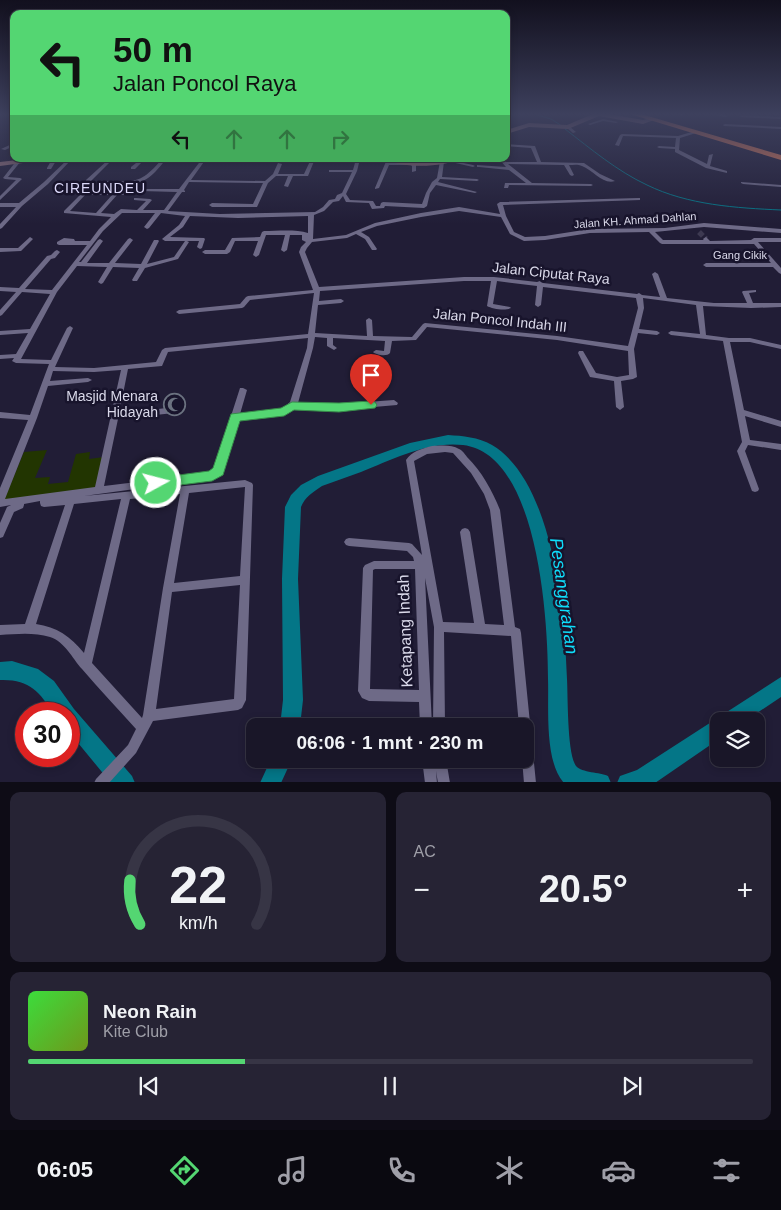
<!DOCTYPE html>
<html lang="id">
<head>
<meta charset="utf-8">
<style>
	:root { --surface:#191628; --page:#262334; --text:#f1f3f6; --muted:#9f9fa8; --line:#373545; --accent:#54d672 }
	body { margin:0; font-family:Arial,sans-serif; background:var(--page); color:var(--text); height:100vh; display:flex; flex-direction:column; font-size:19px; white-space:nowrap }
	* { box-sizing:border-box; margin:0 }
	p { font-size:16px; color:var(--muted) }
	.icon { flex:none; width:28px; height:28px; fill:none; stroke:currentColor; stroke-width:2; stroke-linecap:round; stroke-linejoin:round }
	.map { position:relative; height:782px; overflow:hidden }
	.sheet { display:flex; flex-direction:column; gap:10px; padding:10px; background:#0e0c16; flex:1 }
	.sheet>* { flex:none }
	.top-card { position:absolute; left:10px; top:10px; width:500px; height:152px; border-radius:10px; box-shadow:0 2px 8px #0003,0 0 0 1px var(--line); background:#54d672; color:#111; overflow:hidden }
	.fabs { position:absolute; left:710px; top:712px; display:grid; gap:10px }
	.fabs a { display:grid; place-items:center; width:55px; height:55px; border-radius:10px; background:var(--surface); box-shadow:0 2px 8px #0003,0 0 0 1px var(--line); font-size:25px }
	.speed { position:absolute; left:15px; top:702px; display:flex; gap:10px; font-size:25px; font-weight:700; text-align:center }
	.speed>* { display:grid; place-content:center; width:65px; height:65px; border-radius:50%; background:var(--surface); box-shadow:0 2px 8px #0003,0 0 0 1px var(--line); line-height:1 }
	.speed .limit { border:8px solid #d22; background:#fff; color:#111 }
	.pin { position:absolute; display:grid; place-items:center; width:42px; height:42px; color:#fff; margin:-51px -21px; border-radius:50% 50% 50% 0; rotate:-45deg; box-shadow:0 0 5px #0007 }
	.pin .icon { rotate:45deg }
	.me { position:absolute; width:55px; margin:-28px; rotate:83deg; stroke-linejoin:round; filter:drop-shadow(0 0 4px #0008) }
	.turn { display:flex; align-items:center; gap:18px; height:105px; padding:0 20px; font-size:22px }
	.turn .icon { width:65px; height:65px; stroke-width:2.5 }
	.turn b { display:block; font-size:35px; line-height:42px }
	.lanes { display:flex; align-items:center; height:48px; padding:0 20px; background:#0003; justify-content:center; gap:25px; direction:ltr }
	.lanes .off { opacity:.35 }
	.big { font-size:38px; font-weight:700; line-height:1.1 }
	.sheet .tile { flex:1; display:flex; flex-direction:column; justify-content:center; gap:8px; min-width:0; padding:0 18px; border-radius:10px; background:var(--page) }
	.sheet .dial { align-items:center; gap:0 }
	.dial svg { height:130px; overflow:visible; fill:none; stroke:var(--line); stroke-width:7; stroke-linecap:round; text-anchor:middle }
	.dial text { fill:var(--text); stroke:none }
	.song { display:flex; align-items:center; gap:15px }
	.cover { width:60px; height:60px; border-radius:8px; background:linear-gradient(135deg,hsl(120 70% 55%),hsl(80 70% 35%)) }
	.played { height:5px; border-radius:2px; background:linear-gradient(90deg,var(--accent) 30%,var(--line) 30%) }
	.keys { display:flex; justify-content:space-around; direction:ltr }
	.heat { display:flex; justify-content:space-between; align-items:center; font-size:28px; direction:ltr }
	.sheet .tiles { flex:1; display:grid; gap:10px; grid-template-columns:1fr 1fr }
	.tile:last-child { grid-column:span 2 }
	.trip { position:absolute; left:246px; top:718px; width:288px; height:50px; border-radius:10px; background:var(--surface); box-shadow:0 2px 8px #0003,0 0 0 1px var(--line); font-weight:700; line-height:50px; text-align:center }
	.tab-bar { display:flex; height:80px; justify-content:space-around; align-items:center; background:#0a0910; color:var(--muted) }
	.tab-bar .icon { width:35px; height:35px }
	.tab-bar .selected { color:var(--accent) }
	.tab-bar b { font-size:22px; color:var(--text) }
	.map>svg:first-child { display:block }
	.green { fill:#223501 }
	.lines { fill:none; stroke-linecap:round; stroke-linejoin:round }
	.stream { stroke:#047687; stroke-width:1 }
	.river { fill:#047687; fill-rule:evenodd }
	.street-tunnel { stroke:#3d3951; stroke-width:5.5; stroke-dasharray:5.5 2.5; stroke-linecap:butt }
	.street { fill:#6e6a87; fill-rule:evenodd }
	.secondary { fill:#937078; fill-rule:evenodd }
	.highway { fill:#e97e56; fill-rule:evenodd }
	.route { fill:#54d672; stroke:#378b4a }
	.labels { text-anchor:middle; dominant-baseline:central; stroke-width:5; stroke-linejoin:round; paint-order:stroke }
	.far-street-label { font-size:11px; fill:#dad9ea; stroke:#18142c }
	.far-quarter-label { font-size:14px; letter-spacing:1px; fill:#dcd9fa; stroke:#18142c }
	.street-label { font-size:14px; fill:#dad9ea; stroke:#18142c }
	.poi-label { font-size:14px; fill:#dad9ea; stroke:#18142c; text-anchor:end }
	.near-street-label { font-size:16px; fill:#dad9ea; stroke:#18142c }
	.near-water-label { font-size:18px; font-style:italic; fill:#0fddfa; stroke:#18142c }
</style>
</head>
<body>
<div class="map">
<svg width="781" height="783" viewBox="0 0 781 783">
	<rect width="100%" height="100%" fill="#211d36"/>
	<!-- green -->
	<path class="green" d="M47,450L35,478L50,477L48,484L68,482L76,454L90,452L89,459L104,457L94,492L4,500L24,452Z"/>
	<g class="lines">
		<!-- stream -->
		<path class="stream" d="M534,114L551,119L562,126
			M565,129C591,149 617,171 647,185C688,205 736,208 781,210"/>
		<!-- river -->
		<path class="river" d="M448,435C463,436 478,437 492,445C553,481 565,614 567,679C568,697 567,753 576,766C582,773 600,772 608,776L611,783H564C544,761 549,707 548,679C548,622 539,454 463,445C428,441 393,459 361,472C348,477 335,481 322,486C313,492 305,497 301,507L298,579L303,700L300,726H280L283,700L282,579L285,507L291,495L301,485L318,476L410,443Z
			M12,661L38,669L54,681L74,709L132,776L135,783H111L69,732V714H54C39,691 29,679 0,680V662Z
			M781,677V697L745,721H719V739L655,783H617L620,776L637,770Z
			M271,759H292L281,783H260Z"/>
		<!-- street-tunnel -->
		<path class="street-tunnel" d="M699,232L706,239"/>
		<!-- street -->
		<path class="street" d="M678,114H682L683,115L681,116Z
			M710,114H722L728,116L726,117Z
			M741,115L780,117L781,119L740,117Z
			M603,119L618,122L616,123L603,121L590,125L588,124Z
			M725,124L781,127V129L724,126L723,125Z
			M567,126H569L576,132L573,133L567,128Z
			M695,131H696V133L680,138L679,150L707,164L709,155L713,154L710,166L727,171V173L706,168L675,152V149L659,148L657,147L659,146L675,147L676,138L623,136L619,146L615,145L620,135L622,134L678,136Z
			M14,143V146L5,150L1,149Z
			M506,144L535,146L541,162L584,163L600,174L615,181C603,185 593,170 582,166C578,164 573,165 569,165L574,175L572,176L570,175L564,165L508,164L532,183L591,184L593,185L591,186L509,185L508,188H504L505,183H526L509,170L479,167H477V165L506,167L499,159H503L506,162H537L531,148L506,146Z
			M52,159H61L56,161L51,169H47V168Z
			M68,159H72L48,184L22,206L2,228L0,229V224L16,207H0V203H19L44,182Z
			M109,159H113L90,182H86V180Z
			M141,159H145L135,169H131V167Z
			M162,159H166C146,185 140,185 108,183L106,182L108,181C138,182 142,182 162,159Z
			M202,159H206L191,180L265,181L273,174L278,163L282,164L278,174H304L311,159H315L308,176H293L288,187L284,186L288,176H276L268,183L257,207H212L209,205L212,203L253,204L263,183L189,182L184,190L185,191V192H182L168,211L220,214L315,212L323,207L329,200L335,199L337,195L342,193L352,172H329V170H353L356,159H360L357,171L346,194L350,200L373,201L376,206H380L381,203L383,202L422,204L426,193L432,182L437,178L440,161L444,162L442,177L477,179L479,180L477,181L440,179L438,182L477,192L475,193L436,185L430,193L427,206L424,208L385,206L384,208L372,209L369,203L346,202L343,196L339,201L333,202L324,211L314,215L313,239L346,235L375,223L421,213L459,207L500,214L497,204L500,202L638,198H640V200L503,205L506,216L514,232L525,237L545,236L590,229L665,228L704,223L781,229V233L704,227L655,232L663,240H704L703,239L706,237L710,241L751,240L754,238H781V242H758L781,268V274L779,273L773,267H706L703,265L706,263H771L754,244H662L660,243L649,232L590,233L545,240L524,241L510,234L501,217L459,211L421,217L377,226L361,232L369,237L377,249L376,250H372L365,239L356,234L347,238L312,242L307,248L305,252L319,287L464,277H494L537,282L540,281L543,283L637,294L639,293L642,295L660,297L652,274L655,272L658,274L667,298L714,303H747L742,292L743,291L756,290V292L749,293L753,303H781V307L751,308L703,306L706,335L729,338H750L781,345V349L750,342H730L744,410L781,421V427L745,416L750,440L781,444V450L748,445L745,451L759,489L758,491L755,492L752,491L737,451L742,442L723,341L671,335L668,333L671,331L700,334L696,305L643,298L644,308L639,329L657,331L660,333L657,335L638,333L634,349L637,377L633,379L621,381L624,407L620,410L616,407L614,381L590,377L578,353L579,351H583L596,373L617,377L629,375L628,351L557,340L427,327L416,340L392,341L390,353C387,357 376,355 373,352L376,350L384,351L385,341L333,338V345L337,348L334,350L327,346V338L315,337L313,348L298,403L339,404L394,400L398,403L397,405L339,410L294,409L284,415L238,419L222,471L215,478L84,496L245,480L252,483L253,485L246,700L242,708L238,710L153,721L136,753L109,783H94L96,779L128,745L136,729C118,709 99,689 82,669C72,658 65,642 50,637C34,632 16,634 0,635V625L25,624L65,505L44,507L41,506L40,503V501L24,504V505L23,508L14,512L3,537L0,538V523L7,507L11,505L0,507V488L28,420L0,418V412L30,415L49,364L16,363L12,361L14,358L0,359V355L16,354L28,333L0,335V331L30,329L50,294L22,292L2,315L0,316V310L16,292L0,291V287L19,288L47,256L51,255L55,251L57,250L60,252L55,258L51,259L25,289L52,290L87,245H59L57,244V242L64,238L74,239L75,241H90L99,229L111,217L64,213V211L82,193L117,192L131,193L140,189H179ZM141,191L177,192L164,210H143L152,200L150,199L136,198H134V200L146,201L137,210L121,209L114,214L101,213L117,195H132ZM85,195H112L96,213L70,211ZM122,213H155L144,227L147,229L149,228L161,213L185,216L179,225L162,239L165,241H185L174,257L147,264L159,241L158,240H154L141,264L115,263L133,240L130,238L128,239L109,263H87L103,241L100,239L98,240L81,262H79L103,231ZM190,216L238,218L308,216V233C296,229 277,231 264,231L262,232L260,237L232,238L225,250H205L202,252L205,254H227L230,252L235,241H258L253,255L256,257L259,255L266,235H285L281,250L284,252L287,250L290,235H302V240L306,242L301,247L299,252L313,290L248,296L246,297L240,304L179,310L176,312L179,314L242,308L244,307L250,300L314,293L308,334L165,348L162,350L156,362L94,368L55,367L73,328L70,326L67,328L51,360L21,359L57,292L77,266L107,267L98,282L101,284L103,283L113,267L139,268L132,280L133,281H137L145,268L178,259L189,242L187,241H199L197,247L200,249L202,248L205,239L204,238L170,237L183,227ZM464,281H491L487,306C492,309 506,311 511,308L510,307L493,304L497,281L537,286L535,305L538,307L541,305L543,287L636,298L638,308L628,346L557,336L425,323L423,324L412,337L373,336L372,320L369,318L366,320L367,336L315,333L318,305L341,303L344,301L341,299L319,301L320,291ZM308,338L307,348L290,402L282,409L240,414L247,390L243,388H240L214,469L210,473L104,486L118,419L174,413L178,410L174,407L119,414L128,369L162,366L168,352ZM121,370L95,487L5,499L37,418L48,386L88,382L92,380L88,378L50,381L53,371L94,372ZM245,487L240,576L174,583L189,493ZM180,494L163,588L143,715L142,718L92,663L130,499ZM121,499L84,653C70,636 57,627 36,624L74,504ZM240,585L234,699L156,709L172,592Z
			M387,159H391L390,163H411L416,164V171L412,172V166L411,165H389L379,188L375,189V188Z
			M17,160L21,161L8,177L20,178L22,179L0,200V196L16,180L5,179L3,178Z
			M449,160L473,165L475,166L473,167L451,162H449Z
			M741,182L781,185V187L743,184L741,183Z
			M30,237L33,239L21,251L0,252V248H18Z
			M432,446C440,446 451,444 459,449C462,450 465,454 467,457C482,472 492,490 500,510L515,627L520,629L521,633L536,783H524L522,759H525V726H519L511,636L444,632L445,726H433L434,627L425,578L432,726H420L419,702L369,701L362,698L358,691L363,568L365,565L374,561H414L413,557L407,551L349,546L346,545L344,542L346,539L349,538L409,543L412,544L422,555L406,460C412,451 421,449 432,446ZM445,452L453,453L471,473L484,494L490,510L504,625L485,624L470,532L468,529L465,528L462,529L460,532L474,623L443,622L414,461L427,454ZM375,569H415L419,690L370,689L373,570Z
			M422,759H446L450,783H438L436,771L437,783H425Z"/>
		<!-- secondary -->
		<path class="secondary" d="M593,114H609L643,120L651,118L654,120L643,124L599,116L568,129L529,127L506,134V130L529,123L567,125Z
			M26,159H41L38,161L0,166V162Z
			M383,159L421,161L459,159C444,168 398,168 383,159Z"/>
		<!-- highway -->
		<path class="highway" d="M630,114H641L781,155V160Z"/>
	</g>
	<!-- sky -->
	<linearGradient id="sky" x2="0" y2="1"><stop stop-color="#12101e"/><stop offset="0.51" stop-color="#3d405d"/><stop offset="1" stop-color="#3d405d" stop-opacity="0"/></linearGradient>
	<rect width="781" height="224" fill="url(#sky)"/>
	<!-- route -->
	<path class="route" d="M371,401L375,402L377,405L375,408L339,412L294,410L284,416L240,421L223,475L212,481L156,488L151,487L149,483L151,479L156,478L209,471L213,468L231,414L281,408L292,402L339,403Z"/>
	<!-- icons -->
	<defs>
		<symbol id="mosque-ring" viewBox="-11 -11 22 22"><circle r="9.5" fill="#18142c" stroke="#6b7280" stroke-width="1.5"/><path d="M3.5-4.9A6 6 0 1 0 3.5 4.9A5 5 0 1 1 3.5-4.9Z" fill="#6b7280"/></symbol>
	</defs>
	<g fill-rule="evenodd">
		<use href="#mosque-ring" x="162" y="392" width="25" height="25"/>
	</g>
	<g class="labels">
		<!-- far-street labels -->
		<g class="far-street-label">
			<text transform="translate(635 220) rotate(-4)">Jalan KH. Ahmad Dahlan</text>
			<text x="740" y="255">Gang Cikik</text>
		</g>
		<!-- far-quarter labels -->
		<g class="far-quarter-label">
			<text x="100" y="188">CIREUNDEU</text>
		</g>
		<!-- street labels -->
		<g class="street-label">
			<text transform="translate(551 273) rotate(6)">Jalan Ciputat Raya</text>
			<text transform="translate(500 320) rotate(6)">Jalan Poncol Indah III</text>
		</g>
		<!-- poi labels -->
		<g class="poi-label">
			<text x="158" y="396">Masjid Menara<tspan x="158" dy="16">Hidayah</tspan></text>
		</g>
		<!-- near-street labels -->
		<g class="near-street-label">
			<text transform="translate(405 631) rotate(-92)">Ketapang Indah</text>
		</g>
		<!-- near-water labels -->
		<g class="near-water-label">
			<text transform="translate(564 596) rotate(82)">Pesanggrahan</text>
		</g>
	</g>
</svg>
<div class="fabs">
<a><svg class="icon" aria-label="layers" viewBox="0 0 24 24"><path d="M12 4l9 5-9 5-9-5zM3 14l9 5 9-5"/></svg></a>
</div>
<div class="speed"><div class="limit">30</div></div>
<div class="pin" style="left:371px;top:405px;background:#d93025"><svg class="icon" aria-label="arrive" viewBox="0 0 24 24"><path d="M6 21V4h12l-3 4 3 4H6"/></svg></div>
<svg class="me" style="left:156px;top:483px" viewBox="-20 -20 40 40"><circle r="17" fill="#54d672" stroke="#fff" stroke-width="3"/><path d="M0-11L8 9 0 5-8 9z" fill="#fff"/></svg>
<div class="trip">06:06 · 1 mnt · 230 m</div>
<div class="top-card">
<div class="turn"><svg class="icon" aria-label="left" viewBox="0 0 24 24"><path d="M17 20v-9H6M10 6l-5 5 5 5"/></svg><div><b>50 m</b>Jalan Poncol Raya</div></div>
<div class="lanes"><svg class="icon" aria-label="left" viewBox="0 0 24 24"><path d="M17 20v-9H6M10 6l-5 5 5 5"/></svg><svg class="icon off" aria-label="ahead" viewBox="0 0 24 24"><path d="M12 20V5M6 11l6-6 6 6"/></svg><svg class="icon off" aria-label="ahead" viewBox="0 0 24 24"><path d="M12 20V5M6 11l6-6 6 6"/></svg><svg class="icon off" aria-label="right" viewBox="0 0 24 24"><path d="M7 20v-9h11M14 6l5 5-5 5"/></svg></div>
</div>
</div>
<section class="sheet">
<div class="tiles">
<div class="tile dial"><svg viewBox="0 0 100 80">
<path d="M14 69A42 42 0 1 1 86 69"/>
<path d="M14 69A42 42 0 0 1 8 42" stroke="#54d672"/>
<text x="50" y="56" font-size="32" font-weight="700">22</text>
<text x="50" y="72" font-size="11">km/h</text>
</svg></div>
<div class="tile"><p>AC</p>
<div class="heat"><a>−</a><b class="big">20.5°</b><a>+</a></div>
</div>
<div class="tile">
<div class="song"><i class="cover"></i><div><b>Neon Rain</b><p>Kite Club</p></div></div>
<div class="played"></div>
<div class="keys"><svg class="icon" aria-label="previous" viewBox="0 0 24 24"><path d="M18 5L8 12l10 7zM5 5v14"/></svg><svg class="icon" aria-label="pause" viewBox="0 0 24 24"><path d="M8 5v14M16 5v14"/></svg><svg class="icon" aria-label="next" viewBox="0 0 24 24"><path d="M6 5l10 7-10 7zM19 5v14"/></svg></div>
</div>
</div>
</section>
<nav class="tab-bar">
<b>06:05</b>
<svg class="icon selected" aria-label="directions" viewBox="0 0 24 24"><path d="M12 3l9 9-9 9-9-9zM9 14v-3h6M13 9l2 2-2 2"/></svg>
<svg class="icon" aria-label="music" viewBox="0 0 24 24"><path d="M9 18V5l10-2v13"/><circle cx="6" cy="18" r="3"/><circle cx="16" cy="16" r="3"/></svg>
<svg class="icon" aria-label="phone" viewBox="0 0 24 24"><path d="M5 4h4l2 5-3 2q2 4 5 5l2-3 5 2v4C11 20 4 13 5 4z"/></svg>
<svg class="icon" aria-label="climate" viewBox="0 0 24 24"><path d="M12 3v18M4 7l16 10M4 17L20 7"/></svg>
<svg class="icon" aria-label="car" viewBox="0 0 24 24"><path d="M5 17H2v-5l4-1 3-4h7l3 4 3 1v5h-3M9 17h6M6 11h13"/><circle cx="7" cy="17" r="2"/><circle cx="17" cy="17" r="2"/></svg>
<svg class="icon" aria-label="filters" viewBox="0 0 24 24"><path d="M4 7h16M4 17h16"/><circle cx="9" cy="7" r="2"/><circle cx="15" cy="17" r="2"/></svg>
</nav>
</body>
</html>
